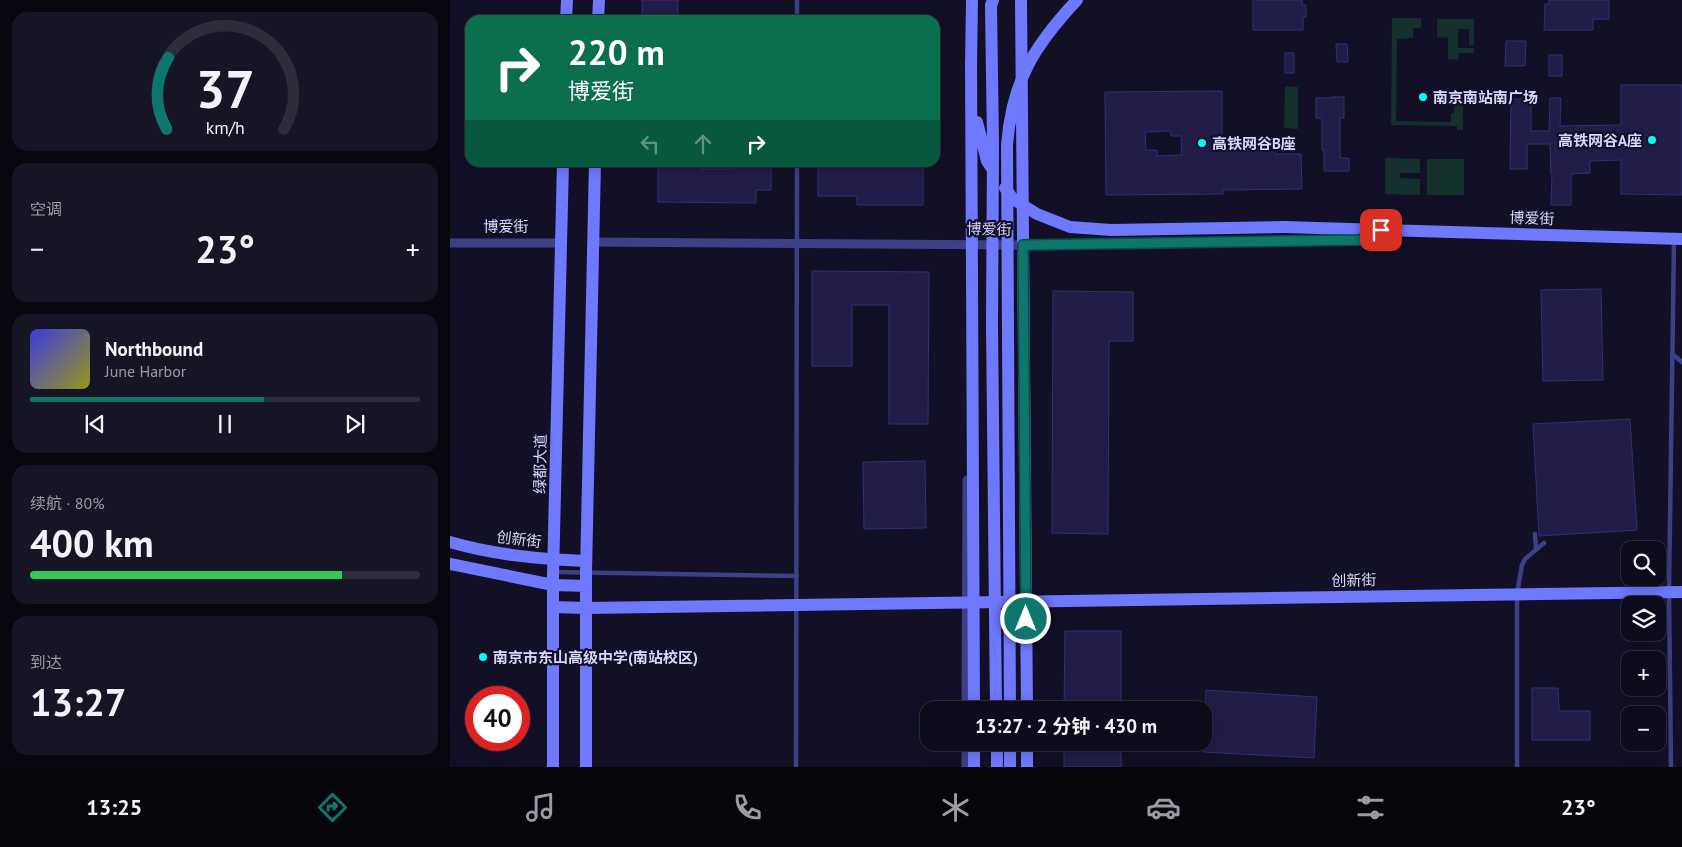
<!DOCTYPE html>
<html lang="zh">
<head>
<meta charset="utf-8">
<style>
	:root { --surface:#0d0c1c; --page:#161525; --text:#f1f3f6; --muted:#9a9ba3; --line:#2d2c3b; --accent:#0f766e }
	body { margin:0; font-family:"PT Sans","Noto Sans SC",sans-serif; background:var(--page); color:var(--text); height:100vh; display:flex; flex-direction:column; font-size:19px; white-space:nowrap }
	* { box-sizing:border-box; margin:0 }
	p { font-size:16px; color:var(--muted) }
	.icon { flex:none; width:28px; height:28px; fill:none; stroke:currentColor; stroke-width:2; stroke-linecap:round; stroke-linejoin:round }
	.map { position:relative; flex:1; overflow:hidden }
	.sheet { display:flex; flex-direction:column; gap:12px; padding:12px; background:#07070f; width:450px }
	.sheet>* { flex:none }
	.top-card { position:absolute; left:15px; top:15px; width:475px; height:152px; border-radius:15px; box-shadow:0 2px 12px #0003,0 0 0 1px var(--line); background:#0b6e4f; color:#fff; overflow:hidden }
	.buttons { position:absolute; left:1171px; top:541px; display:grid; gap:10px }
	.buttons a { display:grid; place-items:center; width:45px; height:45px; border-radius:10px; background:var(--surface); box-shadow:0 2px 12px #0003,0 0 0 1px var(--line); font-size:25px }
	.speed { position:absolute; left:15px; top:686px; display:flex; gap:10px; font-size:25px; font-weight:700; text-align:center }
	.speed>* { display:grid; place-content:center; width:65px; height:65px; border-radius:50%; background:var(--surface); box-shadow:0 2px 12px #0003,0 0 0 1px var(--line); line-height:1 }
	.speed .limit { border:8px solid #d22; background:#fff; color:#111 }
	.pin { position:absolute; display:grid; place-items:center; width:42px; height:42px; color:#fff; margin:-21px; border-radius:10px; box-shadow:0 2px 8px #0006 }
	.me { position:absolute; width:55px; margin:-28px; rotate:0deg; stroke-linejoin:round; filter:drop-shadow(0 0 4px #0008) }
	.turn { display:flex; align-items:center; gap:18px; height:105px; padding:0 20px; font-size:22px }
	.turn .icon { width:65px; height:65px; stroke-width:2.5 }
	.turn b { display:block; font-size:35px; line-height:42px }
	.lanes { display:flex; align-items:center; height:48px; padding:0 20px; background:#0003; justify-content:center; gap:25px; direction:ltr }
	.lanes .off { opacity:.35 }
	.big { font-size:38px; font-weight:700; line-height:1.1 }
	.sheet .widget { flex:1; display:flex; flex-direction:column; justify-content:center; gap:8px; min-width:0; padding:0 18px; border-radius:15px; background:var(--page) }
	.sheet .dial { align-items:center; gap:0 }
	.dial svg { height:130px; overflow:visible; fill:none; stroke:var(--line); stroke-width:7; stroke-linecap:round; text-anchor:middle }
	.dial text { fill:var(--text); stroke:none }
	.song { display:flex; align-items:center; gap:15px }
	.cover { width:60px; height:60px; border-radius:8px; background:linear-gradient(135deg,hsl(240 70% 55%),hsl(60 70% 35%)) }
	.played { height:5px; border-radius:2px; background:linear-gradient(90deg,var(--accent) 60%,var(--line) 60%) }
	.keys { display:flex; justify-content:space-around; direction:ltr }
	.heat { display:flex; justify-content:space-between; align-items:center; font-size:28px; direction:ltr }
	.charge { height:8px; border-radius:4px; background:linear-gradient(90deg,#34c759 80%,var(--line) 0) }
	.trip { position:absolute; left:470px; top:701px; width:292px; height:50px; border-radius:15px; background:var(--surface); box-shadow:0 2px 12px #0003,0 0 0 1px var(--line); font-weight:700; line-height:50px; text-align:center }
	.dock { display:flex; height:80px; justify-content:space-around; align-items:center; background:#05050b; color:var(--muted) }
	.dock .icon { width:35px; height:35px }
	.dock .on { color:var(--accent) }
	.dock b { font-size:22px; color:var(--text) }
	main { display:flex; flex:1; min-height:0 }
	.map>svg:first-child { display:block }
	.green { fill:#13302c }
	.building { fill:#201c47; stroke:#352e73; fill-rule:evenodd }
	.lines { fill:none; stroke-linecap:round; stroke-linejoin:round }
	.lane { stroke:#3c4085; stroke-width:4.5 }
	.street { stroke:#3c4085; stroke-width:9 }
	.secondary { stroke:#6e79fd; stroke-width:12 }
	.secondary-bridge { stroke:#6e79fd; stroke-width:12 }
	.route-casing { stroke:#0a4d48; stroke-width:12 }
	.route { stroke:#0f766e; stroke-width:9 }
	.poi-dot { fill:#05fbfb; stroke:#111026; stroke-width:2 }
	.labels { text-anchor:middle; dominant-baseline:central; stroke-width:4.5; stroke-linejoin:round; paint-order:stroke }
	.poi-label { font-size:15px; font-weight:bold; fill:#d6d6fe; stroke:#111026; text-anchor:start }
	.street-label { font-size:15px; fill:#d6d6fe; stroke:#111026 }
</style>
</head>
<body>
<main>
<section class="sheet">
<div class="widget dial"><svg viewBox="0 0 100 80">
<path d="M14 69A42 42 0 1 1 86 69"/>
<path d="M14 69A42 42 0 0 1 15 25" stroke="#0f766e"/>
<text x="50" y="56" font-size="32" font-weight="700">37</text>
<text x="50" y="72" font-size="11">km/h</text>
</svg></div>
<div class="widget"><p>空调</p>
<div class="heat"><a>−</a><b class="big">23°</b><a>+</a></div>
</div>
<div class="widget">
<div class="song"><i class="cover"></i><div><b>Northbound</b><p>June Harbor</p></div></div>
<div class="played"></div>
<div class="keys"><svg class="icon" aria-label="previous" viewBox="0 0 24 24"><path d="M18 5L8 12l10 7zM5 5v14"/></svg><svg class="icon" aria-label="pause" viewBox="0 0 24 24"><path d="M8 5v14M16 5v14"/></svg><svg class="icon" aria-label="next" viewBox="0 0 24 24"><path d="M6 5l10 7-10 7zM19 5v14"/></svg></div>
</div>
<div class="widget"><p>续航 · 80%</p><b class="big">400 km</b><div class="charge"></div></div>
<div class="widget"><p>到达</p><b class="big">13:27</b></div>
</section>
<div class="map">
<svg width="1232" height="767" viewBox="0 0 1232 767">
	<rect width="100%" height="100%" fill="#111026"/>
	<!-- green -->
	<path class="green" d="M942,18H971V28H963V38L947,39L946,121L1001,122V114L1004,113L1005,103H1013V130H1007V126L941,125Z
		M987,19H1024V45H1019V29H1008V48H1024V53H1009L1008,60L998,59V38L987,37Z
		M835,86L848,87V129L834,128Z
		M935,158L970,159V173H950V178L970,179V195L935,194Z
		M977,159H1014V195H977Z"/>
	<!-- building -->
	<path class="building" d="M192,0H228V20H192Z
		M803,0H852V5H856V17H853V30H803Z
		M1099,0H1159V19H1143V30H1094L1095,4H1099Z
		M1056,41H1076L1075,66H1055Z
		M886,44H897L898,62H887Z
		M835,53H844V73H835Z
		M1099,55H1112V76H1099Z
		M1171,85H1232V195L1171,194V160L1140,161V173L1121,174V205H1101L1102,174H1101L1100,144H1077V169H1060L1061,99H1081V131H1099L1100,98H1111L1110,126L1171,125Z
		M772,91V143L825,142V154H851L852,189L773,190V194L656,195L655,92ZM720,131L721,136H731L732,155L707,156V150H696L695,132Z
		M882,97H894V118H890V158H899V171H874V150H872V118H866V98H882Z
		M208,162H252V169H283V162H321V190H306V203L208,202Z
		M368,162H473V205H407V196H368Z
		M362,271L479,272L478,424H439V305H402V366H362Z
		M1151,289L1153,380L1093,381L1091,290Z
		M603,291L683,292V341H659L658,534L602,533Z
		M1180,419L1187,530L1089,536L1083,424Z
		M475,461L476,528L414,529L413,462Z
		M615,631H671V710H614Z
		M1082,688H1108L1109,711H1140V740H1082Z
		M756,690L867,697L864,758L753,752Z
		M614,742H671V767H614Z"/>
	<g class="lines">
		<!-- lane -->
		<path class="lane" d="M347,0V20
			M1222,354L1232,362
			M1085,534L1086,548
			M106,572L347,576
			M346,767L347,162
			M1067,767V594L1072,565L1075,559L1094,543
			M1221,767L1219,592L1224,241"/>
		<!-- street -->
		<path class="street" d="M143,242L573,245L910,240L928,231
			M0,243H111
			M516,710L517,480
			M516,767V742"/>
		<!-- secondary -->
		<path class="secondary" d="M571,0L577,710
			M116,20L117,0
			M148,20L149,0
			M543,144L541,5L543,0
			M834,227L1232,239
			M0,542C44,555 90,559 136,561
			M0,564L103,585L136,586
			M103,607L136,608L1232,592
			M547,742V767
			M560,742V767
			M577,742V767
			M103,767V575L113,162
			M136,767V572L145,162
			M524,767V742"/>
		<!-- secondary-bridge -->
		<path class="secondary-bridge" d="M521,60L524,710
			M521,67L522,0
			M527,122L537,161L541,167
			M543,144L542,325L546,710
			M555,188L563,199L587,214L620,227L661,230L834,227
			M560,710L557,145C562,81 584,46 627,0"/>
	</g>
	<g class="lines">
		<defs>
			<path id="route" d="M576,619L573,245L910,240L931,230"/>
		</defs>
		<!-- route casing -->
		<use href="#route" class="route-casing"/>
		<!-- route -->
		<use href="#route" class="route"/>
	</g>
	<!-- markers -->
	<g class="poi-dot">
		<circle cx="973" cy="97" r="5"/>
		<circle cx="1202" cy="140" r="5"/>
		<circle cx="752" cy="143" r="5"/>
		<circle cx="33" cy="657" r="5"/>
	</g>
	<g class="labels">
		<!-- poi labels -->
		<g class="poi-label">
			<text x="983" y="97">南京南站南广场</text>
			<text x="1192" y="140" text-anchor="end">高铁网谷A座</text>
			<text x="762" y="143">高铁网谷B座</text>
			<text x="43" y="657">南京市东山高级中学(南站校区)</text>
		</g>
		<!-- street labels -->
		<g class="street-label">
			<text transform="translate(1082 218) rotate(2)">博爱街</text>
			<text x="56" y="226">博爱街</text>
			<text transform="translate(539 229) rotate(1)">博爱街</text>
			<text transform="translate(90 464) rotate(-89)">绿都大道</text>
			<text transform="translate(69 539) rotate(7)">创新街</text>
			<text transform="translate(904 580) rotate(-1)">创新街</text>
		</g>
	</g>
</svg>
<div class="buttons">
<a><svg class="icon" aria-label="search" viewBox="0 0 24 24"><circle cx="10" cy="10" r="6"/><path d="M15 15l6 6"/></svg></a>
<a><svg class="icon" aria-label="layers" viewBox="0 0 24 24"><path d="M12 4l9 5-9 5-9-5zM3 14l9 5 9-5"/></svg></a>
<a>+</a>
<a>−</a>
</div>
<div class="speed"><div class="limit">40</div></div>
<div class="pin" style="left:931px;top:230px;background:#d93025"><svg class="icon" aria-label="arrive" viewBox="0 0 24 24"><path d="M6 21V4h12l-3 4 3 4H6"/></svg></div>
<svg class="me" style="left:576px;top:619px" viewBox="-20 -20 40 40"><circle r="17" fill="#0f766e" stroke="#fff" stroke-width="3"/><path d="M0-11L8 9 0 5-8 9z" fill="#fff"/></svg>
<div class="trip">13:27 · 2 分钟 · 430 m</div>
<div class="top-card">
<div class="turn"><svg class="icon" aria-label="right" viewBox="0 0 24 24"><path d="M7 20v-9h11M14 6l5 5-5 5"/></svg><div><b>220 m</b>博爱街</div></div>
<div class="lanes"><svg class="icon off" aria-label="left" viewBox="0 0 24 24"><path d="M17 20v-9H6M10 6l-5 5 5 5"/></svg><svg class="icon off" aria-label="ahead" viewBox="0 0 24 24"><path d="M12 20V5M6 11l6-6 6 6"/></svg><svg class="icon" aria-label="right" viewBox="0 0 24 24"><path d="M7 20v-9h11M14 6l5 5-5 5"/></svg></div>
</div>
</div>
</main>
<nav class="dock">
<b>13:25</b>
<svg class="icon on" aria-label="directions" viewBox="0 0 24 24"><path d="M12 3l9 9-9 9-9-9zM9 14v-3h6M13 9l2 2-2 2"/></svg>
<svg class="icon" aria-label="music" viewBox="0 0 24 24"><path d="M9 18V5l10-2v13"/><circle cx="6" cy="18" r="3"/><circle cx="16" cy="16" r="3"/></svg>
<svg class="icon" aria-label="phone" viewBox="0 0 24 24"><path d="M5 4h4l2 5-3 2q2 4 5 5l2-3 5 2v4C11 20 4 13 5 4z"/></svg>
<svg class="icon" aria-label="climate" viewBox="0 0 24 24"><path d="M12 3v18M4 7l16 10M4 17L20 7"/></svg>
<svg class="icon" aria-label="car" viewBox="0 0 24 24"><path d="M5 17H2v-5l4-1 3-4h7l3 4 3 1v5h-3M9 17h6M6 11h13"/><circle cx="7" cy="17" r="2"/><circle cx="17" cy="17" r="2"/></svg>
<svg class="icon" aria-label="filters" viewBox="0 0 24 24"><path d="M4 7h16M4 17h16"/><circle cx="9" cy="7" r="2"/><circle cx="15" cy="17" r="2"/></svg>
<b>23°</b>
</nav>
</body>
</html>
